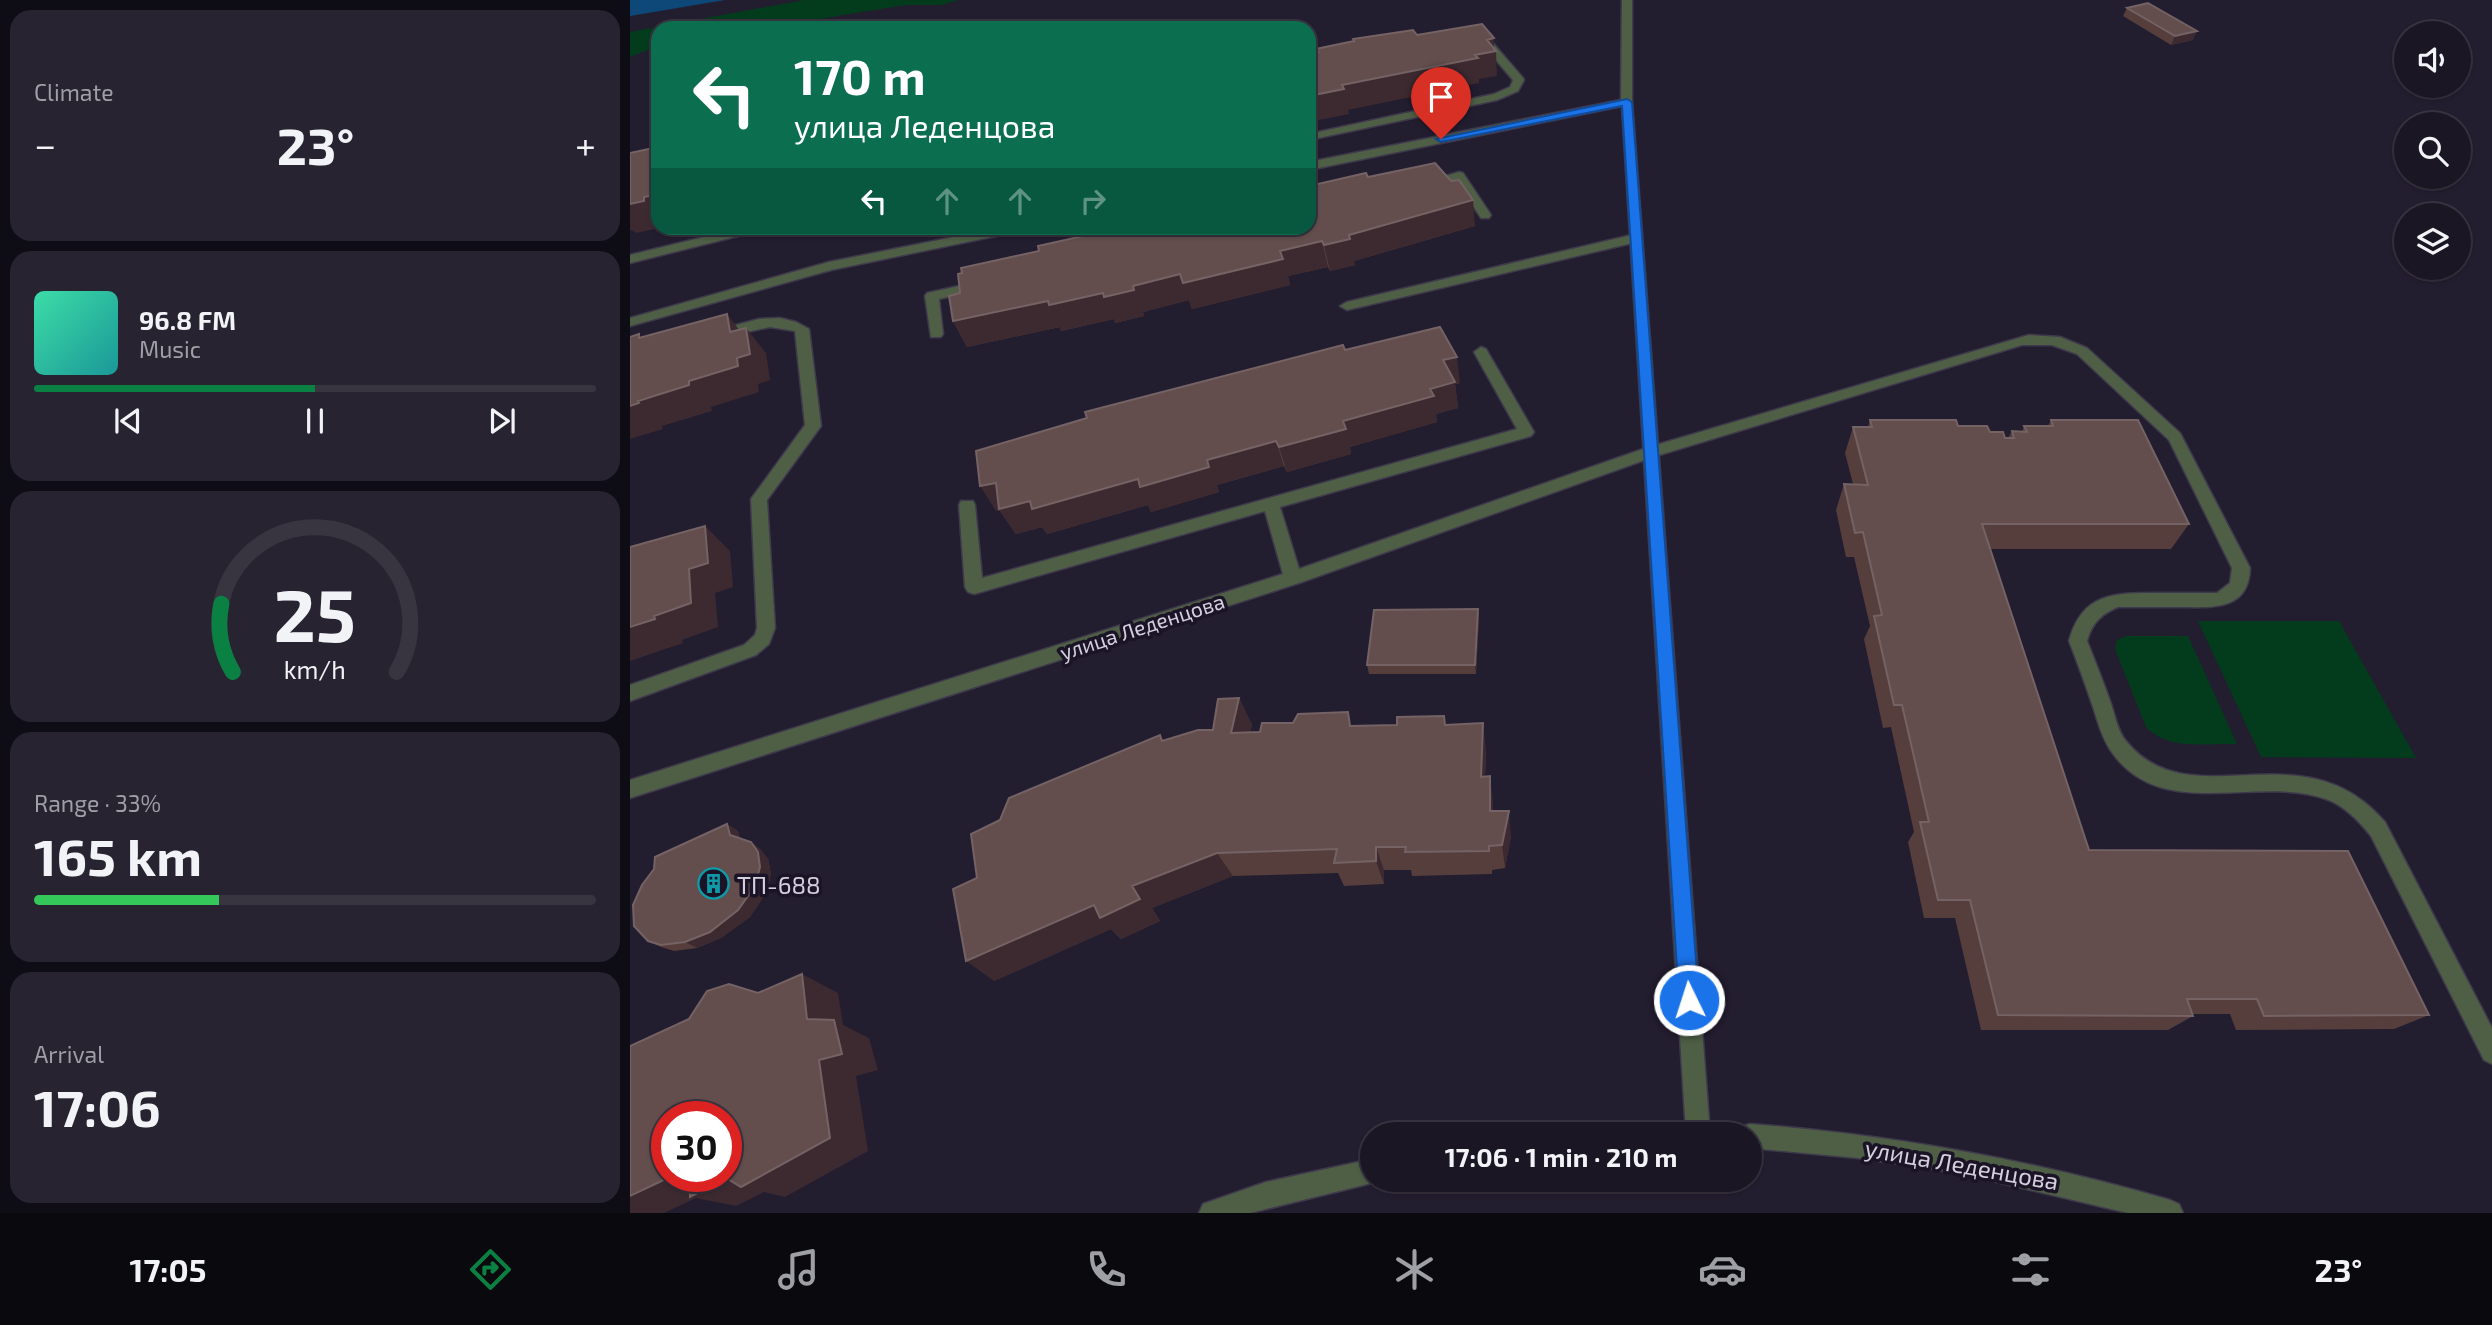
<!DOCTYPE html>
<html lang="en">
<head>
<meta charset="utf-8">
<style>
	:root { --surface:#1a1624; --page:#272331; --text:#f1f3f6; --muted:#9f9fa6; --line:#383541; --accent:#0b8043 }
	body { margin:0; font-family:"Exo 2",sans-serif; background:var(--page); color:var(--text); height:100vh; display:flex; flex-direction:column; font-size:26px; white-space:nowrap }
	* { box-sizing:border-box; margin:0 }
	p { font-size:23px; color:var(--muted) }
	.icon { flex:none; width:38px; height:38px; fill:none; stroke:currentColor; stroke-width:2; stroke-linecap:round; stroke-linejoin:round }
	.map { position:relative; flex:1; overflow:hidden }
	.side { display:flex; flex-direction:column; gap:10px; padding:10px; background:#0e0c14; width:630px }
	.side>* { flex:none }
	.hud { position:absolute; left:21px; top:21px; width:665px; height:214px; border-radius:21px; box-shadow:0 2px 5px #0004,0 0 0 2px var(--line); background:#0b6e4f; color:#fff; overflow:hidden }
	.buttons { position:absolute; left:1764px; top:21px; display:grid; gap:14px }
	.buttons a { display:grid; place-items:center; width:77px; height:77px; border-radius:50%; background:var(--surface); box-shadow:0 2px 5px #0004,0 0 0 2px var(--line); font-size:35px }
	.speed { position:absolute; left:21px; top:1101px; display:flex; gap:14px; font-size:35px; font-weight:700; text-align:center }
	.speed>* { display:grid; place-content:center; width:91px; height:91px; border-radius:50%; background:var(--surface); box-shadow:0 2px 5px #0004,0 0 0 2px var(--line); line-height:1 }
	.speed .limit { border:10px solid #d22; background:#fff; color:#111 }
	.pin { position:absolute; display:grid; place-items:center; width:60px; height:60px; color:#fff; margin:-72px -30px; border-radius:50% 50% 50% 0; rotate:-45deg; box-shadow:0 0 7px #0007 }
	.pin .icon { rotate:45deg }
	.me { position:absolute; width:77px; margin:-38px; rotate:356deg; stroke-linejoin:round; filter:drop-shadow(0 0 5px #0008) }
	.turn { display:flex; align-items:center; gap:24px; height:147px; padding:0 28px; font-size:32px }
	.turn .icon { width:91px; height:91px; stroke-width:2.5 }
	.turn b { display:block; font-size:49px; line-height:60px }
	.lanes { display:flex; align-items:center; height:66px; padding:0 28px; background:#0003; justify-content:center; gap:35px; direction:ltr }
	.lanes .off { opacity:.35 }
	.big { font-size:52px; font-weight:700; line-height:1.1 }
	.side .widget { flex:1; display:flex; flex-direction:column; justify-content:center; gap:10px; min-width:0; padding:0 24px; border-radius:21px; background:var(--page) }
	.side .dial { align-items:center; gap:0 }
	.dial svg { height:182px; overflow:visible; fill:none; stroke:var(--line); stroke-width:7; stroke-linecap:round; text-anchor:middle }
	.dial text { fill:var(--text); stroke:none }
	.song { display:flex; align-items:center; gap:21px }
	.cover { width:84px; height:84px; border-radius:10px; background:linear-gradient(135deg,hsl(160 70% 55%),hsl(180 70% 35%)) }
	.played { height:7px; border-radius:4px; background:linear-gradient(90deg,var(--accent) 50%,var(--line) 50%) }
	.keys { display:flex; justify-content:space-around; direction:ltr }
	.heat { display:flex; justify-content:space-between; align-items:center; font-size:38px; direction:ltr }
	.charge { height:10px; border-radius:5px; background:linear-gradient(90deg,#34c759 33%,var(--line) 0) }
	.trip { position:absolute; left:730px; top:1122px; width:402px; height:70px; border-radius:35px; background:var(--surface); box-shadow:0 2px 5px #0004,0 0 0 2px var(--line); font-weight:700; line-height:70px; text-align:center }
	.menu { display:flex; height:112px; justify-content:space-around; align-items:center; background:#0a090e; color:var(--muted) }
	.menu .icon { width:49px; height:49px }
	.menu .active { color:var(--accent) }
	.menu b { font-size:32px; color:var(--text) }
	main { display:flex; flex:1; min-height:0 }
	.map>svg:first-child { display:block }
	.green { fill:#033c1c }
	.water { fill:#0d4878 }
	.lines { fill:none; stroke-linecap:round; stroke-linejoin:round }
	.lane-casing { stroke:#3f394c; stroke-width:3 }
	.street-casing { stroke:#3f394c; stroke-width:3 }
	.lane { fill:#4e5f46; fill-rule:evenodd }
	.street { fill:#4e5f46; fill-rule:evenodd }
	.wall { fill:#553e3c }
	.shaded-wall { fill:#3c2a30 }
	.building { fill:#634e4d; stroke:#746264; stroke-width:2 }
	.route { fill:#1a73e8; stroke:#114b97; stroke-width:2 }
	.labels { text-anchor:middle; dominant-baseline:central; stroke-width:7; stroke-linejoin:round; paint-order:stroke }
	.street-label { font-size:21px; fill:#d3cfdc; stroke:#1a1426 }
	.near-poi-label { font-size:24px; fill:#d3cfdc; stroke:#1a1426; text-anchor:start }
	.near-street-label { font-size:24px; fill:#d3cfdc; stroke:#1a1426 }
</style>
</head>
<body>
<main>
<section class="side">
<div class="widget"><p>Climate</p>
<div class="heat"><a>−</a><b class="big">23°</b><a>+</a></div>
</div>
<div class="widget">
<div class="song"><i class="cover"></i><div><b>96.8 FM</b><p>Music</p></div></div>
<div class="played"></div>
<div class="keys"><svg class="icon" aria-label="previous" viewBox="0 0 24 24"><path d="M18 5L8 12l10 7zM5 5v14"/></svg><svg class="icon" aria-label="pause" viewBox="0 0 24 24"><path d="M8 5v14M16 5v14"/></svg><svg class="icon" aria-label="next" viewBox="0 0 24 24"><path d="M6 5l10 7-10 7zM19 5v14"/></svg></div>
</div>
<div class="widget dial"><svg viewBox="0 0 100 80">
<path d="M14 69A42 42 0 1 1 86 69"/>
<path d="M14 69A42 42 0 0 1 9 39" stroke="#0b8043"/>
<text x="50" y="56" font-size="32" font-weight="700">25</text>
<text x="50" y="72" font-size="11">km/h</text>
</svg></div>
<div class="widget"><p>Range · 33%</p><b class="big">165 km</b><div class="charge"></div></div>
<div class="widget"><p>Arrival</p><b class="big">17:06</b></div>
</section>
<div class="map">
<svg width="1862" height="1213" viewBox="0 0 1862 1213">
	<rect width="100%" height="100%" fill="#231d30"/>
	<!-- green -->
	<path class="green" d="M174,0H328L311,5H276L213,15L143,28H28V46L0,57V32Z
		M1568,621H1709L1786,758L1631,757Z
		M1496,636H1558L1607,744C1577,743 1538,751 1516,727L1485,649L1487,640Z"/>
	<!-- water -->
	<path class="water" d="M0,0H95L0,16Z"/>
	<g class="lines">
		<defs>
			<path id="lane" d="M847,34H855L893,78L894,80L888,91L867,100L679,140V134L864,94L880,87L883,80L847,38Z
				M829,172L833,173L861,215L859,218H851L826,180L795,188L789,184Z
				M111,228H130L128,231L0,263V255Z
				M1006,234L1011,235V241L717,310L710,306L717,302Z
				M352,281L359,285L357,288L309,299L313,334L311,337H301L295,296L297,293Z
				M150,318L166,322L179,329L191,426L137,500L145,628L139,644L126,655L0,701V685L114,645L125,635L127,628L121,499L175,425L165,331L140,327L85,339L78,335L80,332L129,319Z
				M1399,335L1430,337L1457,348L1550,433L1620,568C1619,612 1580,607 1549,607C1529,607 1509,607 1488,607C1471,614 1462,623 1457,641C1465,661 1473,681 1480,701C1485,714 1487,731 1496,741C1561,821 1672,725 1755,822L1862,1028V1064L1854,1060L1741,836C1729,821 1714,805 1696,799C1626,774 1531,824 1481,751C1471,737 1467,718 1461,701C1454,681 1447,661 1439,641C1452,593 1484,593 1526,593C1547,593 1567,593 1587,593L1600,583L1602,568L1539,440L1447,354L1422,345H1392L1026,456L669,583L0,798V780L653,574L635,511L344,594L338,592L335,587L329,505L331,501H343L345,505L352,578L887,429L844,352L851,347L856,349L904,432L901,436L650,507L669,569L1016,448Z
				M1068,1121L1077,1124L1080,1134H1033L1036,1125L1045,1122Z
				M742,1159V1180H751L742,1183L620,1213H569L573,1204L636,1182Z"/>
			<path id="street" d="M992,0H1002V102L1079,1121L1097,1125L1100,1134L1056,1133L992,106L679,170V162L991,100Z
				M369,228H391L385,232L201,270L0,326V318L199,262Z
				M1120,1124C1263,1135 1402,1160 1540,1200L1549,1204L1553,1213H1498L1333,1174L1228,1158L1120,1148V1134H1109L1111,1127Z"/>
		</defs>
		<!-- lane casing -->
		<use href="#lane" class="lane-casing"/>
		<!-- street casing -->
		<use href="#street" class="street-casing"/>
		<!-- lane -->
		<use href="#lane" class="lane"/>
		<!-- street -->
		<use href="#street" class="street"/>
	</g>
	<!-- wall -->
	<path class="wall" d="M1497,8L1563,40L1541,45L1493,16Z
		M738,177L845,226L724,261L725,265L700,271L698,267L658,276L660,285L562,309L559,300L513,312L514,316L485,323L484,319L431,331L430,327L337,347L323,321L330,293L679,228Z
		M715,350L830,383L825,384L828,408L806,414L807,422L720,447L721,454L657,472L654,466L587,485L589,492L521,512L518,505L417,534L412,527L386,534L370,511H366Z
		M1240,420L1328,426L1360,432L1375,438H1378L1382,431H1392L1394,426H1418L1421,420L1559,524L1541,549H1360L1459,850L1799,1015L1764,1029L1606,1030L1600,1014H1562L1563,1016L1538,1030H1351L1325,918H1294L1278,842L1284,832L1261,727L1253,728L1234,639L1240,626L1224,557H1216L1206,510L1214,484H1223L1215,453L1223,427H1238Z
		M848,609L849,618L846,674H739L737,665Z
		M609,698L622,725L620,732L723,726L816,725L856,750L855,777L860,776L863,811L881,836L875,868L862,870V874L782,876L781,870H754V884L714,886L708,873L603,876L522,908L530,921L491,939L481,929L364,981L347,878L370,820L533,741L583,730Z
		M97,824L108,831L110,839L121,842L131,850L138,859L141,874L136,893L120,917L91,938L67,948L44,951L31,947L18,941Z"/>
	<!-- shaded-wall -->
	<path class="shaded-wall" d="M1567,31L1563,40L1541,45L1545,36Z
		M864,38V51H866L867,76L849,79V83L718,110L719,114L679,122V96L712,85L845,55L857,40Z
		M28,194V228H30L6,233L2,230H0V204L14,197Z
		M843,200L845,226L724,261L725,265L700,271L694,245L719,235Z
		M692,241L698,267L658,276L660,285L562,309L559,300L513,312L514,316L485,323L484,319L431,331L430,327L337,347L323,321L418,301L473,293Z
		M97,314L117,340L116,328L136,353L140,380L128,384L129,392L81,407L82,411L32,426L33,429L0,439V406L8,401L59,381L100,332Z
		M827,357L830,383L825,384L828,408L806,414L807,422L720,447L721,454L657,472L649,447L713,421L800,389L813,360Z
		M646,441L654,466L587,485L589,492L521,512L518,505L417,534L412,527L386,534L370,511H366L350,486L366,483L400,501L577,460Z
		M75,526L100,551L103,587L85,593L88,627L52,640L53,643L0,661V627L24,616L59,569Z
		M848,609L849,618L846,674L845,665Z
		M609,698L622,725L615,759L601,733Z
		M853,723L856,750L854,802L851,777Z
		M860,776L863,802L864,836L860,811Z
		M879,811L881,836L875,868L872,845Z
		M97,824L108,831L111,842L100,835Z
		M121,842L131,850L138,859L141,874L136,893L120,917L91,938L67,948L55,942Z
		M746,847L754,870V884L746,861Z
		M587,853L603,876L522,908L530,921L491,939L481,929L364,981L336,961L502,886Z
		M172,974L208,993L213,1025L239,1038L248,1070L226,1076L238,1151L155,1197L134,1192L106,1206L66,1198L34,1213H0V1196L42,1176H95L177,1019Z"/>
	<!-- building -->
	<path class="building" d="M1518,3L1567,31L1545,36L1497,8Z
		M852,24L864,38L857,40L866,51L845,55L848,58L712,85L714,89L679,96V54L688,52L686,49L724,41L723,39L783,30L787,35Z
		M28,147V194L14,197V201L0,204V153Z
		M805,163L821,181L829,180L843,200L719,235L720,239L694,245L692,241L650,251L653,259L553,283L550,274L503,286L504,290L474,297L473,293L419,305L418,301L323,321L319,296L330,293L328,274L332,273L331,268L409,251L408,246L489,228H679V186L736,173L738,177Z
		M97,314L100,332L116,328L120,354L107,358L108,366L59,381V385L8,401L9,403L0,406V337L9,334V338Z
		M810,327L827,357L813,360L825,382L800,389L804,396L713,421L716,429L649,447L646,441L577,460L579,467L510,487L508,479L402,509L400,501L369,509L366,483L350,486L346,451L457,418L455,412L713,345L715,350Z
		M1240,420H1326L1328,426H1357L1360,432H1373L1375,438H1384L1382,431L1397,432L1394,426H1423L1421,420H1508L1559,524H1352L1459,850L1718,851L1799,1015L1634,1016L1627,999H1557L1563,1016L1368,1015L1340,900H1308L1290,822H1299L1272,705H1264L1244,616L1252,615L1233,532L1225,533L1214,484L1238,485L1223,427H1242Z
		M75,526L78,563L59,569L61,603L24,616L25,619L0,627V547Z
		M848,609L845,665H737L744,610Z
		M609,698L601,733L630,732L632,723H663L668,714L718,712L720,726L767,725V717L814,716L815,725L853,723L851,777L860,776V811H879L872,845L859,846V851L775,852L776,847H746V861L704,863L707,849L587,853L502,886L510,899L470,918L464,905L336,961L323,889L347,878L341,834L370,820L379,798L530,735L532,741L568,730H583L588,699Z
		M97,824L100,835L121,842L128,852L130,867L125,886L108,910L80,932L55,942L31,945L18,941L4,926L3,905L12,885L24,869L25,857Z
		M172,974L177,1019L204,1020L212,1054L189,1060L200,1138L111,1187L96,1178L60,1197L59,1176H96V1116H37V1176H42L0,1196V1046L59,1019L77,991L99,984L128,993Z"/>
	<!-- route -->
	<path class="route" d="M997,99L1002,102L1069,1000L1066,1007L1059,1010L1052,1007L1049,1000L992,106L811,142L806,139Z"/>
	<!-- icons -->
	<defs>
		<symbol id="building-ring" viewBox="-11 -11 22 22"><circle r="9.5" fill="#1a1426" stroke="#0f9aa8" stroke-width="1.5"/><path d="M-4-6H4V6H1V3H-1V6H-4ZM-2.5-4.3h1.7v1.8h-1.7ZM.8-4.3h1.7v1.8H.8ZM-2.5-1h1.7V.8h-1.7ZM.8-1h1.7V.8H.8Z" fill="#0f9aa8"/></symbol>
	</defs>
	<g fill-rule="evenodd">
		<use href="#building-ring" x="66" y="866" width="35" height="35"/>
	</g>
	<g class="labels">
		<!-- street labels -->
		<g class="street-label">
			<text transform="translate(512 626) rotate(-18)">улица Леденцова</text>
		</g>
		<!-- near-poi labels -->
		<g class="near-poi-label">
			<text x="107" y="884">ТП-688</text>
		</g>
		<!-- near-street labels -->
		<g class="near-street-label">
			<text transform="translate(1332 1164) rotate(10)">улица Леденцова</text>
		</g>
	</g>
</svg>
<div class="buttons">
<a><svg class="icon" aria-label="sound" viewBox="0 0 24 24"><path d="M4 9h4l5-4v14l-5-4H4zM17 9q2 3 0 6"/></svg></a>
<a><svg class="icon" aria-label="search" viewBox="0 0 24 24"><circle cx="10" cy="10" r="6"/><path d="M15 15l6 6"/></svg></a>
<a><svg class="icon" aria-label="layers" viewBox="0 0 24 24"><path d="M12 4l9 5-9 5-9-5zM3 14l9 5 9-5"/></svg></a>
</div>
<div class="speed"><div class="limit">30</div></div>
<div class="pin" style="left:811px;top:139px;background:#d93025"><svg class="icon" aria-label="arrive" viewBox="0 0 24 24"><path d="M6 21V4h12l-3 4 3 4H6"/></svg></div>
<svg class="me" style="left:1059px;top:1000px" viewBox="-20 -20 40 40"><circle r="17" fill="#1a73e8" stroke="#fff" stroke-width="3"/><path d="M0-11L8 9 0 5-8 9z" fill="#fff"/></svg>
<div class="trip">17:06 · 1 min · 210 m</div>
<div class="hud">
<div class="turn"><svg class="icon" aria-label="left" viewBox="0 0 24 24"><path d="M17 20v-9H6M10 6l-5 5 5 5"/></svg><div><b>170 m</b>улица Леденцова</div></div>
<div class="lanes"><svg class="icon" aria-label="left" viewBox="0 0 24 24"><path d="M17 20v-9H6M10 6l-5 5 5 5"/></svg><svg class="icon off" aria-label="ahead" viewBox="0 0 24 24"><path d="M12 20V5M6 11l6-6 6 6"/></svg><svg class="icon off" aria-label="ahead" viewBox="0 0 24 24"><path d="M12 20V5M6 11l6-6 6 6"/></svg><svg class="icon off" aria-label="right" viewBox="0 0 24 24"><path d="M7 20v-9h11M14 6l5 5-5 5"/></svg></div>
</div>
</div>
</main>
<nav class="menu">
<b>17:05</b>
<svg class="icon active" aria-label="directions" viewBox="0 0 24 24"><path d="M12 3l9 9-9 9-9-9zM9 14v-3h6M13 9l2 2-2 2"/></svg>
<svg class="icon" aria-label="music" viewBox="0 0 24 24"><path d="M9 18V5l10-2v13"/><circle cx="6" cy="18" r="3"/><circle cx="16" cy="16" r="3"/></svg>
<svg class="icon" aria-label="phone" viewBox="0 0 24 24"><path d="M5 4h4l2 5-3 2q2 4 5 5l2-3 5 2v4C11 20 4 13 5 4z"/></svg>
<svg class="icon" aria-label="climate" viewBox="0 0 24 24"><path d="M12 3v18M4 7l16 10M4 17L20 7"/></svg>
<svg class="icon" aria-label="car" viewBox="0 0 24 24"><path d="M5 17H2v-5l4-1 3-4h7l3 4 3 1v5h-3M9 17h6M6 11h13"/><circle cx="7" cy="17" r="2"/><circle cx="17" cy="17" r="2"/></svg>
<svg class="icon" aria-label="filters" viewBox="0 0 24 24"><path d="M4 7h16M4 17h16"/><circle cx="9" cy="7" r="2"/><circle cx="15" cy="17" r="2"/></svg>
<b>23°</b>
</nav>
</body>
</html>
